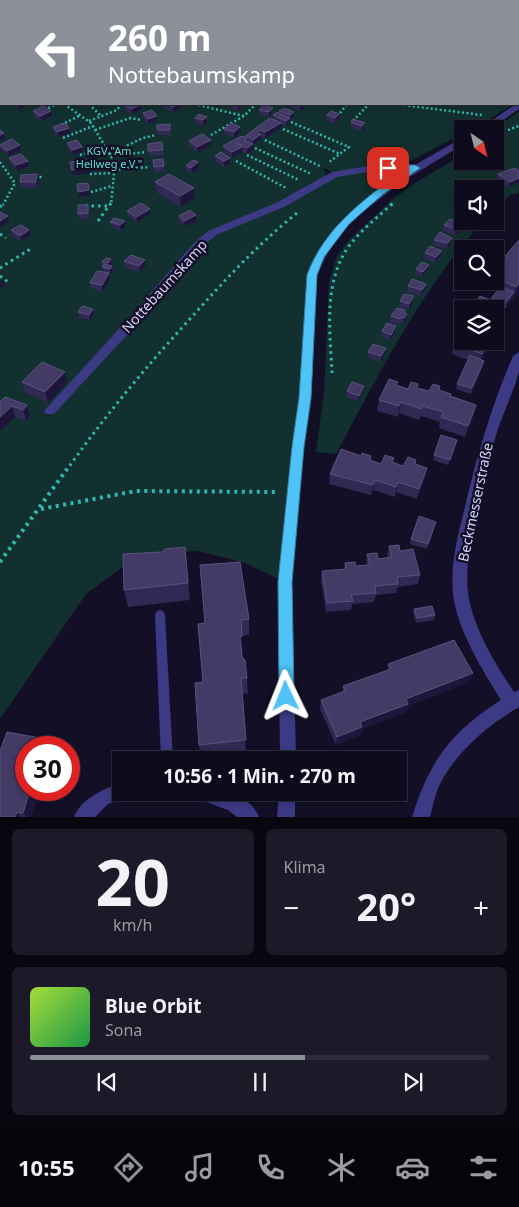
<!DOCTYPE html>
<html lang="de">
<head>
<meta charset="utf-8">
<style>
	:root { --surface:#0e0b1c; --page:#1c1929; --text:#f1f3f6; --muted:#9b9ba3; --line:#2e2b3b; --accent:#8c9099 }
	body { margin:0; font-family:"Noto Sans",sans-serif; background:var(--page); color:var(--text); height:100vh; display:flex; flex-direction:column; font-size:19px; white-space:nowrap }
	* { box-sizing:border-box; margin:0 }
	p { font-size:16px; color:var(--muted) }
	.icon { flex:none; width:28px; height:28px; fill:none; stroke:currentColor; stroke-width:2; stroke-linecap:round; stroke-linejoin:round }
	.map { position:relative; height:817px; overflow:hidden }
	.panel { display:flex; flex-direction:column; gap:12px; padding:12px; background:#08060f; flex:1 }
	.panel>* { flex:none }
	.banner { position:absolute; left:0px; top:0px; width:520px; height:105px; box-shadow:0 2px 8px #0003,0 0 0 1px var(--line); background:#8c9099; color:#fff; overflow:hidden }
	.needle { width:32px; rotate:145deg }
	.buttons { position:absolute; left:454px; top:120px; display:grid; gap:10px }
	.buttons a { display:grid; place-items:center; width:50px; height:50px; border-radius:0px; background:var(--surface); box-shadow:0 2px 8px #0003,0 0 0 1px var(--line); font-size:25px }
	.speed { position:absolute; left:15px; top:736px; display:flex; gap:10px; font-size:25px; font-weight:700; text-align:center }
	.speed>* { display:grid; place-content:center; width:65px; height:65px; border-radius:50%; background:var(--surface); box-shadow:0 2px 8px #0003,0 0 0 1px var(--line); line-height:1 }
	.speed .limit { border:8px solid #d22; background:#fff; color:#111 }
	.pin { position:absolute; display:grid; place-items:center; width:42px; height:42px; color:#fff; margin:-21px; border-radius:10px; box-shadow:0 2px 8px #0006 }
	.me { position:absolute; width:55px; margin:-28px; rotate:358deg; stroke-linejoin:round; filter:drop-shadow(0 0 4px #0008) }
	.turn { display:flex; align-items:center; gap:18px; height:105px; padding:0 25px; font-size:22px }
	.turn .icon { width:65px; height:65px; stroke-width:2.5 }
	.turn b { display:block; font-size:35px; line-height:42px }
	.big { font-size:38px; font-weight:700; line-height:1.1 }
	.panel .card { flex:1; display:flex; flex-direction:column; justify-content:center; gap:8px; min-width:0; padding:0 18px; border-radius:8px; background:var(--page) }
	.panel .dial { align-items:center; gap:0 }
	.dial b { font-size:65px; line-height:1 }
	.song { display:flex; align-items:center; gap:15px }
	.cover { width:60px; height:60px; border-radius:8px; background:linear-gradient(135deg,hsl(80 70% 55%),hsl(140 70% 35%)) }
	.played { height:5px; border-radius:2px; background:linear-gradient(90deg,var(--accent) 60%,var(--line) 60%) }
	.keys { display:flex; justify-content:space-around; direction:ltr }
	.heat { display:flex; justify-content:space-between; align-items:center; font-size:28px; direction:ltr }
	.panel .tiles { flex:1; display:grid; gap:12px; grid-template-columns:1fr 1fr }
	.card:last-child { grid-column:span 2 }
	.trip { position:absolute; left:112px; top:751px; width:295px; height:50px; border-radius:0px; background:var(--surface); box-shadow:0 2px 8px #0003,0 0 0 1px var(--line); font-weight:700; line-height:50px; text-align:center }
	.tab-bar { display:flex; height:80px; justify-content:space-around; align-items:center; background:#06040b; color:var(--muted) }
	.tab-bar .icon { width:35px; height:35px }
	.tab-bar .active { color:var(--accent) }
	.tab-bar b { font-size:22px; color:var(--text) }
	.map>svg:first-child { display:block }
	.green { fill:#12302f }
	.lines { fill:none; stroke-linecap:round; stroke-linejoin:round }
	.path-far2 { stroke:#2fb8b0; stroke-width:2.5; stroke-dasharray:2 2.5; stroke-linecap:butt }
	.path-far1 { stroke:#2fb8b0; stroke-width:3; stroke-dasharray:2.5 4; stroke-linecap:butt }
	.path { stroke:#2fb8b0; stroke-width:4; stroke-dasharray:3 4.5; stroke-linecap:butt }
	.service { fill:#3d3a85; fill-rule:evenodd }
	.minor { fill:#3d3a85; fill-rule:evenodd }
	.wall { fill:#312854 }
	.shaded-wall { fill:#1d163a }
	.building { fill:#433a66; stroke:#5a527e }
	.route { fill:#4fc3f7; stroke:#337fa1 }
	.labels { text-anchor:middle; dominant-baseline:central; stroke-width:5; stroke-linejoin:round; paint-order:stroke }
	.far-park-label { font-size:11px; fill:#5fe0c0; stroke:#130f26 }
	.street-label { font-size:14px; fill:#d9d4ff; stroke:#130f26 }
</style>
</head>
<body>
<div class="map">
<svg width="519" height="817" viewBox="0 0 519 817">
	<rect width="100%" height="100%" fill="#130f26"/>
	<!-- green -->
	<path class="green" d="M0,7L1,104H514L473,129H462V134L404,164L359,169L335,174L323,167L327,177L354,171L396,170L316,256L285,582L245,563L199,551L140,554L86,594L0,719Z
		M519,111V193L511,195L495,208V189H462V221H483C421,290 379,374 336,454L316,452L324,393L329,282L337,256L349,240L394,198L415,183L462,155V161H495L494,129Z"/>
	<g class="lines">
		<!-- path-far2 -->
		<path class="path-far2" d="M64,104L91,123L115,163L111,205
			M89,104L101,116
			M194,104L244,116
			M395,104L482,115
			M44,110L57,104
			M340,113L347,104
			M89,121L117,110L121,104
			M353,121L369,104
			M291,122L349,147L328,163
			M61,125L81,115
			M283,129L340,154
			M95,130L130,118L142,120
			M508,130L519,126
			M211,135L244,116L256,104
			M63,138L93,126
			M265,140L322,167
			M255,148L311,174
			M125,151L130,154L146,152
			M109,154L125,151L126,146L143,138L156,135
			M80,155L106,149
			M247,155L299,180
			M236,161L286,188
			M0,162L15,183L3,205
			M114,170L150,167
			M90,174L114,173
			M35,177H44
			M91,192L112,186
			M391,205L393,203"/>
		<!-- path-far1 -->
		<path class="path-far1" d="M85,206H111
			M0,207L4,203
			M98,221L111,203
			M0,234L6,238
			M0,268L32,248
			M0,276L8,282
			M332,373C330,332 323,282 349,246C361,230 378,217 393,203
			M66,471C104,417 145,368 189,320C223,282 257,245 297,213"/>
		<!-- path -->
		<path class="path" d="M41,509L136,491L278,492
			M0,562L67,469"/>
		<!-- service -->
		<path class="service" d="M3,0H10L11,1H4Z
			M160,610L164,612L165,615L173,760H161L155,615L156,612Z"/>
		<!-- minor -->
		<path class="minor" d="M519,102V109L490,129H479Z
			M462,138V145L400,183L359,215L341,233L328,252L317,275L311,398L304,447L292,582L296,760H280L278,582L292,447L299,398L307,275L318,251L334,228L371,194L406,171H374L337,177L284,207L216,235L201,248L137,324L54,414H46L44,411L129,318L193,244L208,231L276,203L332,172L374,165H415Z
			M519,352C519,358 519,365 519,371C515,389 503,413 497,432C484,476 459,560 470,604C478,636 496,665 514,692L519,690V707C488,725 457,751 440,784C435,794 433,806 430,817H412C430,760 451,732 501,700C482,669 461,636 454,601C449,569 457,538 465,507C477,455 492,405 513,356Z
			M121,783V792H129L127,797L108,804L95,817H74C82,798 103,789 121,783Z
			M193,792C217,792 248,790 259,817H237L228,810L195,798Z
			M279,792H295V817H277Z"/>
	</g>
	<!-- wall -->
	<path class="wall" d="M12,0H34V1H13Z
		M173,0H207L206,1H173Z
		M210,0H263V1H210Z
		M319,0H373L372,1H319Z
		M13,104H30L19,109L13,105Z
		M124,104L140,105L141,110L132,114L124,109Z
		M162,104H183V106L173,112L162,107Z
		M231,104H242V106L239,110L231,109Z
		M291,104H307V105L300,111L291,108Z
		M273,108L272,113L269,117L259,115V110Z
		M33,111L52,116L41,121L34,116Z
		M279,111L294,117L290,120V123L286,126L281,124V128L265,138L261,136V139L253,145V150L247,154L242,151V153L232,157L224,152L223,146L244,137L273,119V115L279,113Z
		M143,113L157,116V121L148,124L143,118Z
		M339,114V119L335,123L326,121L327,115Z
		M195,118L207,122L203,126L195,123Z
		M351,122L365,123L364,128L362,131L350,127Z
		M170,124L171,135H158L157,130Z
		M53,127L69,128L70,133L58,137L54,132Z
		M240,127L241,132L234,138L224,134V129Z
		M189,141L211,146L198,152L189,146Z
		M162,142L164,155L149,156L148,144Z
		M67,143L82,147L83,152L73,155L68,148Z
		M0,145H20L21,150L9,156L1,150Z
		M215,156L230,164L224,167L215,161Z
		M9,158L28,161L29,166L17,171L10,163Z
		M163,159L164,171L154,172L153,160Z
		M198,162L199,168L192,173L186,171V166Z
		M519,171L509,187L497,180L498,174Z
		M39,180L37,187L21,188L20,182Z
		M155,182L194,198L181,207L157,193Z
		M462,208V221L452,216L453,211Z
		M150,209V214L137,222L128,216L127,211Z
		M89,210V219H79L78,214Z
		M179,216L197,221L185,226L179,222Z
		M110,222L125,227L121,231L111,227Z
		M462,224L461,230L455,236L443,230L444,225Z
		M11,230H29L31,235L21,241L12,236Z
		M434,240L451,244L447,249L433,245Z
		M519,240V291L506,306L503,317L495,330V335L490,300L497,291L489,287L490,281H495V272L503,262L505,256Z
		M442,251L441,256L435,263L424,258L425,253Z
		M111,259L112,265L111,266H112L113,271L111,274H109L110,279L102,291L91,288L90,283L103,272L102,262Z
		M124,261L146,265L140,272L125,267Z
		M416,269L428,270L422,277L415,274Z
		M426,284L425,289L421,296L407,291L408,286Z
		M414,296L413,302L409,310L399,306L400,301Z
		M93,309L94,314L90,320L79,318L78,312Z
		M405,310V313L407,314L406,319L403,324L400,322L399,325L390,322L391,316Z
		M382,331L395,332L390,340L381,337Z
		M462,341H493L482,360L484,361L483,366L471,394L456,389L457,384L468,360L452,354L454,343Z
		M368,352L385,354L381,362L367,357Z
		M22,382H67L48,403L25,392Z
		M364,386V391L358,401L346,397L347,391Z
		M397,386L408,389L418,388L429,391L439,390L451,396L476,405L474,415L465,437L439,428L440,422L421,416L419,420L399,413L398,417L377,411L379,400Z
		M0,402L27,405L30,415L26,421L15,417L0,431Z
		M457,440L448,465L433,460L434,455Z
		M361,456L381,464L393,463L403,466L415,464L427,468L425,478L417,499L396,492L395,497L373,490L371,495L329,484L330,474Z
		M436,522L427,549L410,544L411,539Z
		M389,546L400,551L420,575L418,584L398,587L396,593L376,595L374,602L352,604L351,610L326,612L321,581L322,571L344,569L345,563L356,566L366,565L367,554L378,559L387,558V556Z
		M185,547L190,600L128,607L124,590L162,552Z
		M414,609L435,615L434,620L416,623L413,613Z
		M249,619V635L242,636L243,652L242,653L247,678L248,693L242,694L246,755L201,759L199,745L203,682L198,624Z
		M388,664L473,673L469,682L408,706L406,712L362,729L361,735L336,745L320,709L321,700L343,692V686L387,671Z
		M26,790H39L31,817H0Z"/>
	<!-- shaded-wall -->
	<path class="shaded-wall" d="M0,0H4V1H1V4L0,6Z
		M18,104H30L19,109Z
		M178,104H183V106L173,112V107Z
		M240,104H242V106L239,110V105Z
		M303,104H307V105L300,111V106Z
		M140,105L141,110L132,114L131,109Z
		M273,108L272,113L269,117V112Z
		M51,111L52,116L41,121L40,116Z
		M294,112V117L290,120V123L286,126V121L290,119V115Z
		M339,114V119L335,123V118Z
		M157,116V121L148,124V119Z
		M207,117V122L203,126V120Z
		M281,123V128L265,138V132Z
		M365,123L364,128L362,131V126Z
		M240,127L241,132L234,138V132Z
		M69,128L70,133L58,137L57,132Z
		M260,130L261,139L253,145V140L257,133Z
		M4,133L5,138L0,141V135Z
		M211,140V146L198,152L197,147Z
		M253,144V150L247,154V148Z
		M20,145L21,150L9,156L7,151Z
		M82,147L83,152L73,155L72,150Z
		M242,147V153L232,157V152Z
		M230,158V164L224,167V161Z
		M28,161L29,166L17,171L16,165Z
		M198,162L199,168L192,173L191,168Z
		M89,167L90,173L73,175L72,170Z
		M37,174L39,180L37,187L36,182Z
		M519,175V183L509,187L510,182Z
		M194,188V198L181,207L180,196Z
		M89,190L90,196L79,197L78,192Z
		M150,209V214L137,222L136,217Z
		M196,215L197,221L185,226L184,221Z
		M8,216L9,222L0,227V221Z
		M125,221V227L121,231L120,225Z
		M462,224L461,230L455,236L456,230Z
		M29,230L31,235L21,241L20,236Z
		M452,238L451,244L447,249L448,243Z
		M442,251L441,256L435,263L436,257Z
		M111,259L112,265L109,269L108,263Z
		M145,260L146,265L140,272L139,266Z
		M429,265L428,270L422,277L423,272Z
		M112,266L113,271L111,274L110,269Z
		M109,273L110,279L102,291V285Z
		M3,280L5,285L0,289V282Z
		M426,284L425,289L421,296L422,290Z
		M519,284V291L513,298L516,287Z
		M514,292L513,297L499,315L501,310Z
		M414,296L413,302L409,310V304Z
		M506,306L503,317L495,330V324Z
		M93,309L94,314L90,320L89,315Z
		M407,314L406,319L403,324L404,318Z
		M396,326L395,332L390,340L391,335Z
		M489,341H493L479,365L482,354Z
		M386,348L385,354L381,362V356Z
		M484,361L483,366L471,394L472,388Z
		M65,372L67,382L48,403L45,392Z
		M364,386V391L358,401L359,396Z
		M401,402L399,413L398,417L399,406Z
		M27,405L30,415L26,421L23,410Z
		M476,405L474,415L465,437L468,426Z
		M12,406L15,417L0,431V417Z
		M427,468L425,478L417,499L419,489Z
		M375,480L373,490L371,495L373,485Z
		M398,482L395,497L396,487Z
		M242,636L243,652L240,654V638Z
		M473,673L469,682L408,706L406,712L362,729L361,735L336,745L337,737L360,722L406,699Z
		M46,739L50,748H43Z
		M30,790H39L31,817H26L23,813Z
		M17,812L20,817H15Z"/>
	<!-- building -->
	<path class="building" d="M187,0H202L201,1Z
		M227,0H263L262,1H228L229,0Z
		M343,0H370V1H352Z
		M0,83L1,84V92H0Z
		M124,104H139L140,105L131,109Z
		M166,104H178L173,107Z
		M294,104H303L300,106Z
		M263,105L273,108L269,112L259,110Z
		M43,106L51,111L40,116L33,111Z
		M284,108L294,112L290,115L279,111Z
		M152,110L157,116L148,119L143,113Z
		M331,111L339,114L335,118L327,115Z
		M277,112L290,118L286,121L273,115Z
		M199,114L207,117L203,120L195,118Z
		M270,118L281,123L265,132L260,130L257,133L261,134L253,140L248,137L244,140L253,144L247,148L237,143L242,147L232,152L223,146L242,136L244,137Z
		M353,119L365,123L362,126L351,122Z
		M65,123L69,128L57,132L53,127Z
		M231,123L240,127L234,132L224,129Z
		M170,124V130H157V125Z
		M0,130L4,133L0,135Z
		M202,134L211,140L197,147L189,141Z
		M12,139L20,145L7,151L0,145Z
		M77,140L82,147L72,150L67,143Z
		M162,142L163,150L148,151V144Z
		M221,152L230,158L224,161L215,156Z
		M21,154L28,161L16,165L9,158Z
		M163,159L164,166L154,167L153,160Z
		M87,160L89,167L72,170L70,162Z
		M193,160L198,162L191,168L186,166Z
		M515,168L519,171V178L510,182L498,174Z
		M37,174L36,182H20L21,175Z
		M169,174L194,188L180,196L155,182Z
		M88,183L89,190L78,192L77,184Z
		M479,186L484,189H475Z
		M141,203L150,209L136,217L127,211Z
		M78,205H88V213L78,214Z
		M458,205L462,208V215L453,211Z
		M190,210L196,215L184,221L179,216Z
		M0,212L8,216L0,221Z
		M114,218L125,221L120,225L110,222Z
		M450,219L462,224L456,230L444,225Z
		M21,225L29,230L20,236L11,230Z
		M440,232L452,238L448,243L434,240Z
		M519,240V284L516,287L495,278V272L508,257L505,256Z
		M430,246L442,251L436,257L425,253Z
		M131,255L145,260L139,266L124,261Z
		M106,258L111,259L108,263L102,262Z
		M422,262L429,265L423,272L416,269Z
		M104,264L112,266L110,269L102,267Z
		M97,271L109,273L102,285L90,283Z
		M412,279L426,284L422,290L408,286Z
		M501,286L514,292L504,305L490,300Z
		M404,294L414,296L409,304L400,301Z
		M480,296L506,306L495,324V309H471Z
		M82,306L93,309L89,315L78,312Z
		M397,308L405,310L404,313L407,314L404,318L401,317L400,319L391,316Z
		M387,323L396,326L391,335L382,331Z
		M462,330V341H489L482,354L454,343Z
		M373,344L386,348L381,356L368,352Z
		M470,355L484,361L472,388L457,384Z
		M42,362L65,372L45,392L22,382Z
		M389,379L398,382L396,385L408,389L411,382L418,384L417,388L429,391L433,384L440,386L439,390L451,394L450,396L476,405L468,426L441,417L443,412L423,406L421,409L401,402L399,406L379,400Z
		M352,382L364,386L359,396L347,391Z
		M5,397L27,405L23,410L12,406L0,417V404L1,403L0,402Z
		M441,435L457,440L450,460L434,455Z
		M341,449L361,456L362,453L371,456L370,460L381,464L385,455L394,458L392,462L403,466L408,457L416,460L415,464L427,468L419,489L398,482L396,487L375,480L373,485L330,474Z
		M419,516L436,522L428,544L411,539Z
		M399,545L400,551L413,549L420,575L397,577L398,584L375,586L376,593L351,595L353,601L327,603L322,571L346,569L345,563L355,562L356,566L370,565L367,554L377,553L378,559L392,557L389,546Z
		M185,547L188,583L124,590L123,554L162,552L165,549Z
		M240,562L249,619L241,620L242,636L240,638L242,657L245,660L247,678H241L246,740L199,745L195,683L203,682L198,624L205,623L200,565Z
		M432,606L435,615L417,618L414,609Z
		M454,640L473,673L406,699L408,704L360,722L362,727L337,737L321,700L345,691L343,686L391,669L388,664Z
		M7,732L46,739L43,748H26V790H30L23,813L17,812L15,817H0V751Z"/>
	<!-- route -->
	<path class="route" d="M388,165H415L420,168L382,195L349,224L324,257L317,275L311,398L304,447L292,582L294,696L291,701L286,703L281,701L279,696L278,582L292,447L299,398L307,275C324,228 366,197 405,170H384V166Z"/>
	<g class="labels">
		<!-- far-park labels -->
		<g class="far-park-label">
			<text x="109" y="150">KGV "Am<tspan x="109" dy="13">Hellweg e.V."</tspan></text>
		</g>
		<!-- street labels -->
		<g class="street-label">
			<text transform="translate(164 286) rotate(-48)">Nottebaumskamp</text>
			<text transform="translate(475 502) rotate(-78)">Beckmesserstraße</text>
		</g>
	</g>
</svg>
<div class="buttons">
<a><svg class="needle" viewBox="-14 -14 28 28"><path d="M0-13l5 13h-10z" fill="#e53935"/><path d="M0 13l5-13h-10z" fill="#9b9ba3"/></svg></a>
<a><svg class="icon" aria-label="sound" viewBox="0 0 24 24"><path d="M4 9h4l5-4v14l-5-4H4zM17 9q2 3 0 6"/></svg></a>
<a><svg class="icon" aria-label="search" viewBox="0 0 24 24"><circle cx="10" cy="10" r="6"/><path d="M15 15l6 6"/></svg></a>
<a><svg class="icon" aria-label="layers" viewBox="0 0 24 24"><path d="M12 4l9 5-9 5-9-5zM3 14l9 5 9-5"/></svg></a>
</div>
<div class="speed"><div class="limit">30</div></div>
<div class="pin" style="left:388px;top:168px;background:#d93025"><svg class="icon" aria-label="arrive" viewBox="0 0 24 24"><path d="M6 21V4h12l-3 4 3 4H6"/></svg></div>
<svg class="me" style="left:286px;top:696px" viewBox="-20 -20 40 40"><path d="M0-17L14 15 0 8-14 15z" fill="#4fc3f7" stroke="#fff" stroke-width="4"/></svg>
<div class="trip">10:56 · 1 Min. · 270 m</div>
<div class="banner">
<div class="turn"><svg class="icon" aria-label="left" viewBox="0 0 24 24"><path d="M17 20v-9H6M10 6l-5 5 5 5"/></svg><div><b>260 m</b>Nottebaumskamp</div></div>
</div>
</div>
<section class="panel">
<div class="tiles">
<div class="card dial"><b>20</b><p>km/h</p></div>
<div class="card"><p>Klima</p>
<div class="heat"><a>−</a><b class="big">20°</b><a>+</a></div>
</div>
<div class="card">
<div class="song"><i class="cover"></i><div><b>Blue Orbit</b><p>Sona</p></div></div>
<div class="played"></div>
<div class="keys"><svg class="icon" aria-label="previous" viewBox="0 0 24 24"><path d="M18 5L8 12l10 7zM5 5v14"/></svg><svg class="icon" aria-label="pause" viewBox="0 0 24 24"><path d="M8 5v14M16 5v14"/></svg><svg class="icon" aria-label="next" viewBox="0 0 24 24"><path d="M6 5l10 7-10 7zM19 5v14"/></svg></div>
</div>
</div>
</section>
<nav class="tab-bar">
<b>10:55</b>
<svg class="icon active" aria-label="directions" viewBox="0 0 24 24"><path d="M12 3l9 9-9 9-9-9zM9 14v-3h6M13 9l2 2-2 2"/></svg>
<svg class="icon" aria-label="music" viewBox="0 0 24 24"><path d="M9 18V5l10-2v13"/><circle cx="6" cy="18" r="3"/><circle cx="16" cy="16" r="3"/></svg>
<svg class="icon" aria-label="phone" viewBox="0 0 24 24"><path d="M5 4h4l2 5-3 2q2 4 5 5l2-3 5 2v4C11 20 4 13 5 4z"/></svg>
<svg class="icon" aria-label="climate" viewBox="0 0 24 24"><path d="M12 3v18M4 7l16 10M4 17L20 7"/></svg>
<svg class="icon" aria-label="car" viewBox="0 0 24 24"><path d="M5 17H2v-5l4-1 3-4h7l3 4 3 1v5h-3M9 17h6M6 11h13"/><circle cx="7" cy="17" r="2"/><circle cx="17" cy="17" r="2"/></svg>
<svg class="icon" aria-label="filters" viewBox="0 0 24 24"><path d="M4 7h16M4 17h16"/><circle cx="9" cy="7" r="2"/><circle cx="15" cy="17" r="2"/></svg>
</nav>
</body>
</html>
